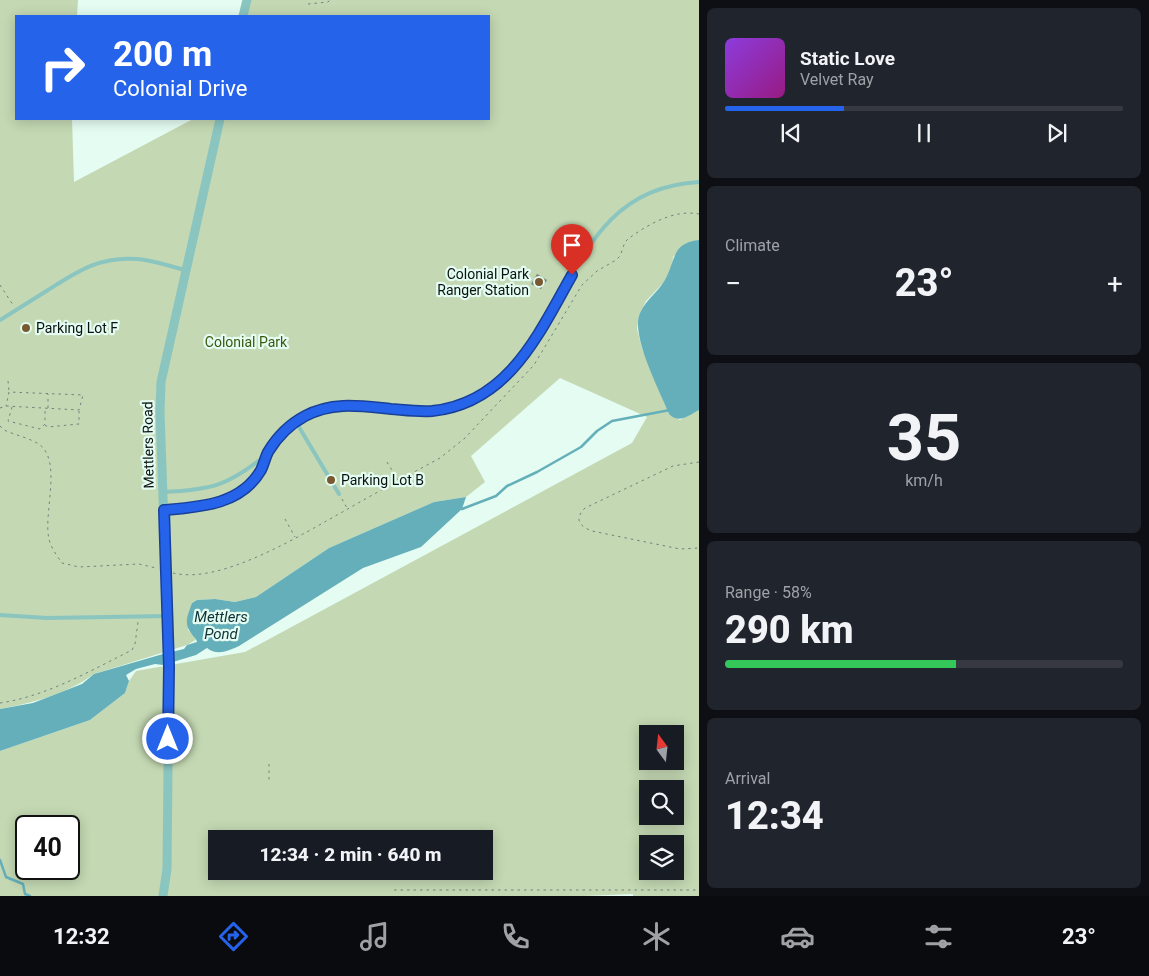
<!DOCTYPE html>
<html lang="en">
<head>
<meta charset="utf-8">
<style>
	:root { --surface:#171b24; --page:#20242c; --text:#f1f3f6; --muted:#9ea1a6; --line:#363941; --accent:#2563eb }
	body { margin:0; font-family:Roboto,sans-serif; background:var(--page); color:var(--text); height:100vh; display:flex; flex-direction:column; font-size:19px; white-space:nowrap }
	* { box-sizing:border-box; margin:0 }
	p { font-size:16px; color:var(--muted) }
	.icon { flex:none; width:28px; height:28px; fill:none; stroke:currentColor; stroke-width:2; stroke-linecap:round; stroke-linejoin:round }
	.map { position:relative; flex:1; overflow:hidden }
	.side { display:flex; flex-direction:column; gap:8px; padding:8px; background:#0d0f14; width:450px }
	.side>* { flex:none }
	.top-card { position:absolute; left:15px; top:15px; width:475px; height:105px; border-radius:0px; box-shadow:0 2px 12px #0003; background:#2563eb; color:#fff; overflow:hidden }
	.needle { width:32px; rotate:345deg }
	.buttons { position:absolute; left:639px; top:725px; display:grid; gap:10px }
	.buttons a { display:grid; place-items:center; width:45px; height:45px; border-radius:0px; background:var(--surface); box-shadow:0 2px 12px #0003; font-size:25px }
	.speed { position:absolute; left:15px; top:815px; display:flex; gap:10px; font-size:25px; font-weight:700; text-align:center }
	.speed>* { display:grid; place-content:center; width:65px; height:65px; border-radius:50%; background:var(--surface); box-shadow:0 2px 12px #0003; line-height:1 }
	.speed .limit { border:2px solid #111; border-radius:8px; background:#fff; color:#111 }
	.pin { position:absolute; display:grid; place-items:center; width:42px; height:42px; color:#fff; margin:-51px -21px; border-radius:50% 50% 50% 0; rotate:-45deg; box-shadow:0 0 5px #0007 }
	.pin .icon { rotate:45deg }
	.me { position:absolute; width:55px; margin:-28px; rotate:0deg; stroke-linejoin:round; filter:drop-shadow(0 0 4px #0008) }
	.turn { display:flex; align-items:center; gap:18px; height:105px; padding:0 15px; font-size:22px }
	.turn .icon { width:65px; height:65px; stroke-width:2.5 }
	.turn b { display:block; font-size:35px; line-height:42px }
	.big { font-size:38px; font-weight:800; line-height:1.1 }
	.side .tile { flex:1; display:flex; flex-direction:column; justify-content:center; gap:8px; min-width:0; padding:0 18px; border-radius:8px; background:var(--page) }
	.side .dial { align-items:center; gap:0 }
	.dial b { font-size:65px; line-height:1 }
	.song { display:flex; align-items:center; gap:15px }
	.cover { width:60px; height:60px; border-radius:8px; background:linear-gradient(135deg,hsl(270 70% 55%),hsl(310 70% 35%)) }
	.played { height:5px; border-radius:2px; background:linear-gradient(90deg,var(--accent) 30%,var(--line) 30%) }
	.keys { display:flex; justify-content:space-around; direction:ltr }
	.heat { display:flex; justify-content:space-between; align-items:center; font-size:28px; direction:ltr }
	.charge { height:8px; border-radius:4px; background:linear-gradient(90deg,#34c759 58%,var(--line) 0) }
	.trip { position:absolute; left:208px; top:830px; width:285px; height:50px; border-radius:0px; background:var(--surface); box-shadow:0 2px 12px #0003; font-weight:800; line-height:50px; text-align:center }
	.menu { display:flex; height:80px; justify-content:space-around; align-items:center; background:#090b0e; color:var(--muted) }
	.menu .icon { width:35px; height:35px }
	.menu .current { color:var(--accent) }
	.menu b { font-size:22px; color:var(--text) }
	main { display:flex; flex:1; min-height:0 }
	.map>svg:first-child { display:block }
	.green { fill:#c4d8b3; fill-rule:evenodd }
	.water { fill:#64afba }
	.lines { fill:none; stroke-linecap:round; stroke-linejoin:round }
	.stream { stroke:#64afba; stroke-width:2.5 }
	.building { fill:#748477 }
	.path { stroke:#74837d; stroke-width:1; stroke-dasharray:2.5 4; stroke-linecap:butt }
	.service { stroke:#8bc5c0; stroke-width:4 }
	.tertiary { stroke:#8bc5c0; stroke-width:9 }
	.route-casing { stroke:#184099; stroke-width:12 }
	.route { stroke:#2563eb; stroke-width:9 }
	.poi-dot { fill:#79592f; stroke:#e4fcf2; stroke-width:2 }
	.labels { text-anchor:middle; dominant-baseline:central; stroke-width:4.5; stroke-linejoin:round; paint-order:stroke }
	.poi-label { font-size:14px; fill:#0a120f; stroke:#e4fcf2; text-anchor:start }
	.park-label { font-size:14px; fill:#3a590e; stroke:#e4fcf2 }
	.street-label { font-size:14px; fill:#0a120f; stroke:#e4fcf2 }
	.water-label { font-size:15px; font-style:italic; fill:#0c3237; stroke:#e4fcf2 }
</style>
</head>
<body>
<main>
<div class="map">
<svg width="699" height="896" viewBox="0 0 699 896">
	<rect width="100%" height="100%" fill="#e4fcf2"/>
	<!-- green -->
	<path class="green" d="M0,0H78L77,16H16V119H72L74,182L193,119H489V16H245L249,0H699V240L689,242L673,257L672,267L665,281L646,301L639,315L637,329L642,348L669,414L680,420L699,410V896H633V894L583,896H0V751L90,720L125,693L129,681L136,671L245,652L632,443L647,417L560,378L471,456L485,482L466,497L434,502L329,548L256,597L235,602L215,599L197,600L192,603L188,630L197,639L187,645L94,674C67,694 32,703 0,709ZM648,734H675V761H648ZM648,789H675V816H648ZM26,826H69V869H26ZM216,839H484V871H216ZM648,844H675V871H648Z"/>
	<!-- water -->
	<path class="water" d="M699,240V410C688,416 679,424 669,414C660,391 630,335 640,313C646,299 661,290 667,276C676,257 673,243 699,240Z
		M466,497L462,509L421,547L363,568L239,646C228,651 217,656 207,648L196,655L163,665L155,664L136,669L126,675L129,681L125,693L90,720L0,751V709L33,703L82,684L94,674L163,654L184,649L187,645L197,642L196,639C183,625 186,620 192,603L197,600L215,599L235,602L256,597L329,548L434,502Z"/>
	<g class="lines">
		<!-- stream -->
		<path class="stream" d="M462,509L496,496L507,486L537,472L581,447L597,431L612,421L670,410
			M0,860L6,877L23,884L25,894L30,896"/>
	</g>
	<!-- building -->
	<path class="building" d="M537,274L547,280L541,289L531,284Z"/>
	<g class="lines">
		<!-- path -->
		<path class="path" d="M308,4L328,2L330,0
			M0,285L13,305
			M8,381L9,391
			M12,407L8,421L40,429L45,424V409
			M0,408L6,406L79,410L83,395L9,392L6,406
			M48,408V394
			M45,425L48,427L79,424V411
			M0,426L4,430C15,435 30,438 40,445C62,462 43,515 49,539C51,548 57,556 62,563L79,567L139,564L156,568
			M387,462L398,480
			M699,462L673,466L585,508C574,519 579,526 592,531L680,549L699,548
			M342,499L347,508
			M285,519L295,537
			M173,573C222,585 304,533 346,510C377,492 409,475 440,458L465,438L534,365L582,285L597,271L616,260L620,256L625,242L628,239C647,225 674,209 699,214
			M0,703C47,696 90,671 132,650L135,644L138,622
			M269,764V782
			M394,890H699"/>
		<!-- service -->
		<path class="service" d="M0,320C16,310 32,300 48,290C78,271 100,256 137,259C153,260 169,266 185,270
			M296,422L339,494
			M163,492C211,490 228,486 266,455
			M164,510C192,507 224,507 247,488C258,478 261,465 268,452C279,433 295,419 316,411C334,404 353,405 372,407C420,412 457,415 498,383C517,368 530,349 542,328C583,258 606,187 699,182
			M0,615L47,618L167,616"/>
		<!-- tertiary -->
		<path class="tertiary" d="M243,16L247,0
			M163,896L167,869L169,667L160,412L161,382L220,119"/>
	</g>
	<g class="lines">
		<defs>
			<path id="route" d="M168,739L169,667L164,510C200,507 241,505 261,470C264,464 265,458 268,452C277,437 290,424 305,416C333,401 361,406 391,409C404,410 418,412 432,411C509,403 539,333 572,275"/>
		</defs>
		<!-- route casing -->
		<use href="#route" class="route-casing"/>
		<!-- route -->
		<use href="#route" class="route"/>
	</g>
	<!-- markers -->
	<g class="poi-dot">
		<circle cx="539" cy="282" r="5"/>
		<circle cx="26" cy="328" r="5"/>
		<circle cx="331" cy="480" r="5"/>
	</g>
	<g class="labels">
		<!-- poi labels -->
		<g class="poi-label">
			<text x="529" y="274" text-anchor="end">Colonial Park<tspan x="529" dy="16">Ranger Station</tspan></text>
			<text x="36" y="328">Parking Lot F</text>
			<text x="341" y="480">Parking Lot B</text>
		</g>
		<!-- park labels -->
		<g class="park-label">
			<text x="246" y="342">Colonial Park</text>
		</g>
		<!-- street labels -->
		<g class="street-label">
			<text transform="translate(148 445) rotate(-91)">Mettlers Road</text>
		</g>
		<!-- water labels -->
		<g class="water-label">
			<text x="221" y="617">Mettlers<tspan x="221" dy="17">Pond</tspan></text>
		</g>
	</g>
</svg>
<div class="buttons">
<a><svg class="needle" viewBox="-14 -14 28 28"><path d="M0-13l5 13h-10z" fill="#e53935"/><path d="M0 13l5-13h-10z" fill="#9ea1a6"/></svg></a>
<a><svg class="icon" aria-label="search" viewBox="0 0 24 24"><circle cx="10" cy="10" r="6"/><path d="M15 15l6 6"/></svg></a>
<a><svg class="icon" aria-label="layers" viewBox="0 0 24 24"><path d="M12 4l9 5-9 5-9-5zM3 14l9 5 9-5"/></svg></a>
</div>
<div class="speed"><div class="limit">40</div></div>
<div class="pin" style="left:572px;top:275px;background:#d93025"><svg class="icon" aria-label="arrive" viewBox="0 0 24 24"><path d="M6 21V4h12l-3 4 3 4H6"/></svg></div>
<svg class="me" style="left:168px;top:739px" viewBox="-20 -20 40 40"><circle r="17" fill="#2563eb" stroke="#fff" stroke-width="3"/><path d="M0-11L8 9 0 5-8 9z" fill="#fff"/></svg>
<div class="trip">12:34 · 2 min · 640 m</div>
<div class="top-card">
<div class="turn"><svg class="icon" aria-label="right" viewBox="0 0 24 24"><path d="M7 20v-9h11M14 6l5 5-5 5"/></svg><div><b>200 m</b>Colonial Drive</div></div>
</div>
</div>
<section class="side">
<div class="tile">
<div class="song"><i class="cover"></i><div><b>Static Love</b><p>Velvet Ray</p></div></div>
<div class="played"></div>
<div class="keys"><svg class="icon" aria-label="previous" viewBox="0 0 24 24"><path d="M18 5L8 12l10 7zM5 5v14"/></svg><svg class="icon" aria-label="pause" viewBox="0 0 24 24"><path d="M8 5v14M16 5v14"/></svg><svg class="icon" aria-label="next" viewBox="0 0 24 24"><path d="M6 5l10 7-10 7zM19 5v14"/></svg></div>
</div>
<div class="tile"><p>Climate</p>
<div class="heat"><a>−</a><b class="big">23°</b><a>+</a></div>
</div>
<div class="tile dial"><b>35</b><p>km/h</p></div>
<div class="tile"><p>Range · 58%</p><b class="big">290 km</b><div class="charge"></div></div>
<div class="tile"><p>Arrival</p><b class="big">12:34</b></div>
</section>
</main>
<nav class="menu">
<b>12:32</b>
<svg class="icon current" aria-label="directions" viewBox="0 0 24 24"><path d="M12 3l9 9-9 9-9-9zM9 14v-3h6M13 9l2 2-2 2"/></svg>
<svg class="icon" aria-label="music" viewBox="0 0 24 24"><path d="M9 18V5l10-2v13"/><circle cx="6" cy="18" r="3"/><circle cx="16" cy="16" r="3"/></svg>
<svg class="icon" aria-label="phone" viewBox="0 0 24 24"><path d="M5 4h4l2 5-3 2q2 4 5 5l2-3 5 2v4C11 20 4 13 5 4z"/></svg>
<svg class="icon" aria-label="climate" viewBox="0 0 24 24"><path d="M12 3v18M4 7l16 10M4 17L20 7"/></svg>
<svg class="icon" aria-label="car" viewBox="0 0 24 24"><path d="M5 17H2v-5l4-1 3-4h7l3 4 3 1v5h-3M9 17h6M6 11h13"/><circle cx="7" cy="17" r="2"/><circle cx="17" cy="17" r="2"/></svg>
<svg class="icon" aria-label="filters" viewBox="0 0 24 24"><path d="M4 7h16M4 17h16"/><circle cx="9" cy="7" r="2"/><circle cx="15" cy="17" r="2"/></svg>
<b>23°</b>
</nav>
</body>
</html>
